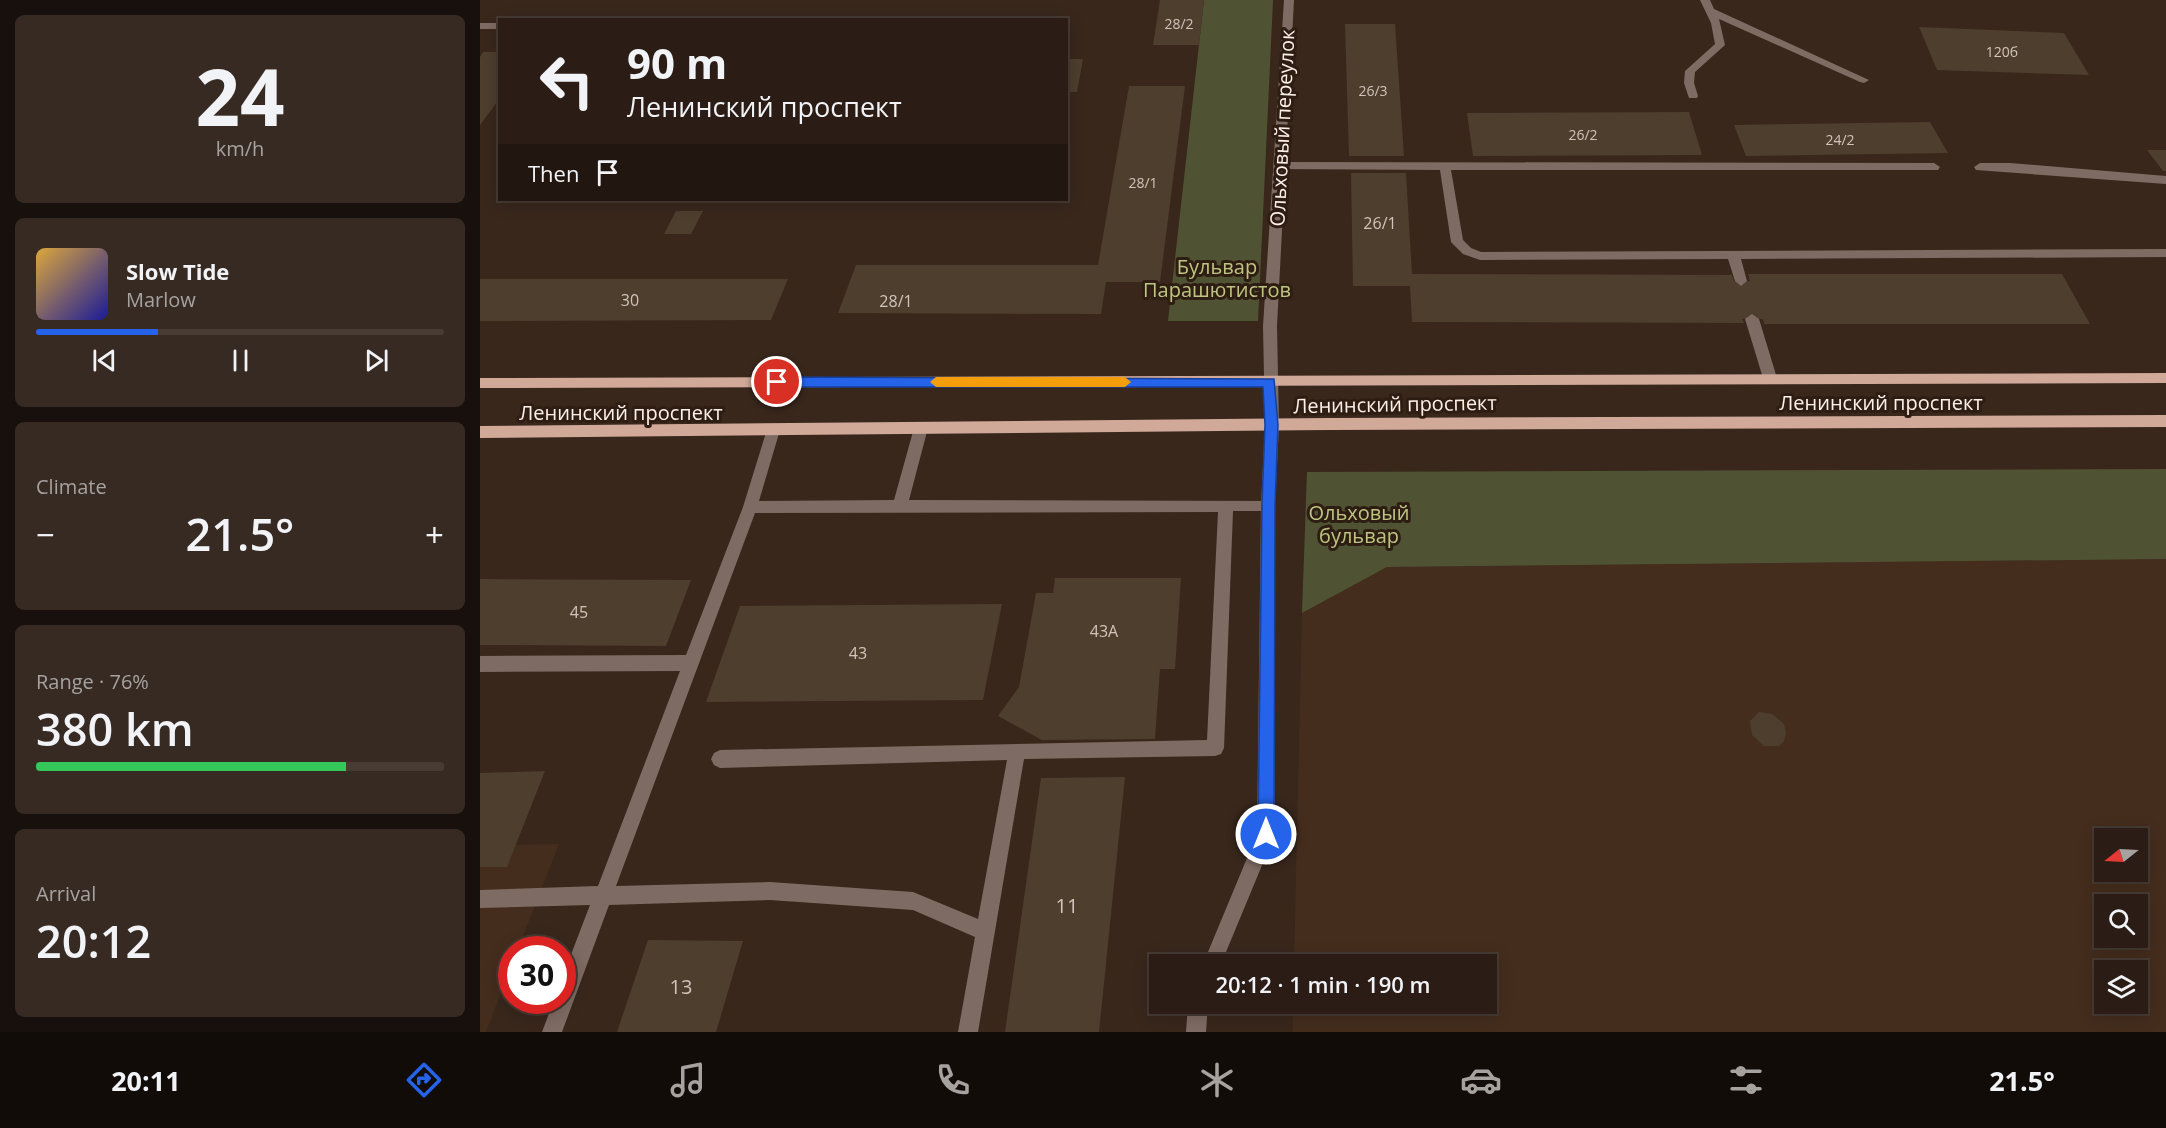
<!DOCTYPE html>
<html lang="en">
<head>
<meta charset="utf-8">
<style>
	:root { --surface:#2b1d15; --page:#372a22; --text:#f1f3f6; --muted:#a6a2a0; --line:#473b34; --accent:#2563eb }
	body { margin:0; font-family:"Open Sans",sans-serif; background:var(--page); color:var(--text); height:100vh; display:flex; flex-direction:column; font-size:22px; white-space:nowrap }
	* { box-sizing:border-box; margin:0 }
	p { font-size:20px; color:var(--muted) }
	.icon { flex:none; width:33px; height:33px; fill:none; stroke:currentColor; stroke-width:2; stroke-linecap:round; stroke-linejoin:round }
	.map { position:relative; flex:1; overflow:hidden }
	.drawer { display:flex; flex-direction:column; gap:15px; padding:15px; background:#18100c; width:480px }
	.drawer>* { flex:none }
	.top-card { position:absolute; left:18px; top:18px; width:570px; height:183px; border-radius:0px; box-shadow:0 3px 15px #0003,0 0 0 2px var(--line); background:#2b1d15; color:var(--text); overflow:hidden }
	.needle { width:39px; rotate:252deg }
	.buttons { position:absolute; left:1614px; top:828px; display:grid; gap:12px }
	.buttons a { display:grid; place-items:center; width:54px; height:54px; border-radius:0px; background:var(--surface); box-shadow:0 3px 15px #0003,0 0 0 2px var(--line); font-size:30px }
	.speed { position:absolute; left:18px; top:936px; display:flex; gap:12px; font-size:30px; font-weight:700; text-align:center }
	.speed>* { display:grid; place-content:center; width:78px; height:78px; border-radius:50%; background:var(--surface); box-shadow:0 3px 15px #0003,0 0 0 2px var(--line); line-height:1 }
	.speed .limit { border:9px solid #d22; background:#fff; color:#111 }
	.pin { position:absolute; display:grid; place-items:center; width:51px; height:51px; color:#fff; margin:-26px; border:3px solid #fff; border-radius:50%; box-shadow:0 2px 6px #0007 }
	.me { position:absolute; width:66px; margin:-33px; rotate:0deg; stroke-linejoin:round; filter:drop-shadow(0 0 4px #0008) }
	.turn { display:flex; align-items:center; gap:21px; height:126px; padding:0 30px; font-size:27px }
	.turn .icon { width:78px; height:78px; stroke-width:2.5 }
	.turn b { display:block; font-size:42px; line-height:51px }
	.then { display:flex; align-items:center; height:57px; padding:0 30px; background:#0003; gap:12px; font-size:22px }
	.big { font-size:45px; font-weight:600; line-height:1.1 }
	.drawer .tile { flex:1; display:flex; flex-direction:column; justify-content:center; gap:9px; min-width:0; padding:0 21px; border-radius:9px; background:var(--page) }
	.drawer .dial { align-items:center; gap:0 }
	.dial b { font-size:78px; line-height:1 }
	.song { display:flex; align-items:center; gap:18px }
	.cover { width:72px; height:72px; border-radius:9px; background:linear-gradient(135deg,hsl(40 70% 55%),hsl(240 70% 35%)) }
	.played { height:6px; border-radius:3px; background:linear-gradient(90deg,var(--accent) 30%,var(--line) 30%) }
	.keys { display:flex; justify-content:space-around; direction:ltr }
	.heat { display:flex; justify-content:space-between; align-items:center; font-size:33px; direction:ltr }
	.charge { height:9px; border-radius:4px; background:linear-gradient(90deg,#34c759 76%,var(--line) 0) }
	.trip { position:absolute; left:669px; top:954px; width:348px; height:60px; border-radius:0px; background:var(--surface); box-shadow:0 3px 15px #0003,0 0 0 2px var(--line); font-weight:600; line-height:60px; text-align:center }
	.dock { display:flex; height:96px; justify-content:space-around; align-items:center; background:#110c08; color:var(--muted) }
	.dock .icon { width:42px; height:42px }
	.dock .current { color:var(--accent) }
	.dock b { font-size:27px; color:var(--text) }
	main { display:flex; flex:1; min-height:0 }
	.map>svg:first-child { display:block }
	.built { fill:#442d1d; fill-rule:evenodd }
	.green { fill:#505333 }
	.building { fill:#4d3e2e }
	.lines { fill:none; stroke-linecap:round; stroke-linejoin:round }
	.lane { fill:#7e6b63; fill-rule:evenodd }
	.street { fill:#7e6b63; fill-rule:evenodd }
	.primary { fill:#d0a999; fill-rule:evenodd }
	.route { fill:#2563eb; stroke:#184099; stroke-width:1.5 }
	.slow { fill:#f59e0b }
	.labels { text-anchor:middle; dominant-baseline:central; stroke-width:6; stroke-linejoin:round; paint-order:stroke }
	.far-number-label { font-size:14px; fill:#d1c4ba }
	.number-label { font-size:16px; fill:#d1c4ba }
	.street-label { font-size:20px; fill:#fdf0e9; stroke:#2e1d12 }
	.park-label { font-size:20px; fill:#bec581; stroke:#2e1d12 }
	.near-number-label { font-size:20px; fill:#d1c4ba }
</style>
</head>
<body>
<main>
<section class="drawer">
<div class="tile dial"><b>24</b><p>km/h</p></div>
<div class="tile">
<div class="song"><i class="cover"></i><div><b>Slow Tide</b><p>Marlow</p></div></div>
<div class="played"></div>
<div class="keys"><svg class="icon" aria-label="previous" viewBox="0 0 24 24"><path d="M18 5L8 12l10 7zM5 5v14"/></svg><svg class="icon" aria-label="pause" viewBox="0 0 24 24"><path d="M8 5v14M16 5v14"/></svg><svg class="icon" aria-label="next" viewBox="0 0 24 24"><path d="M6 5l10 7-10 7zM19 5v14"/></svg></div>
</div>
<div class="tile"><p>Climate</p>
<div class="heat"><a>−</a><b class="big">21.5°</b><a>+</a></div>
</div>
<div class="tile"><p>Range · 76%</p><b class="big">380 km</b><div class="charge"></div></div>
<div class="tile"><p>Arrival</p><b class="big">20:12</b></div>
</section>
<div class="map">
<svg width="1686" height="1032" viewBox="0 0 1686 1032">
	<rect width="100%" height="100%" fill="#39271c"/>
	<!-- built -->
	<path class="built" d="M1686,559V1032H813V1004H1006V964H814L822,613L837,605L907,567ZM1624,838H1658V872H1624ZM1624,904H1658V938H1624ZM1624,970H1658V1004H1624Z
		M79,844L38,949L32,950L31,967L6,1032H0V846Z"/>
	<!-- green -->
	<path class="green" d="M724,0H793L778,321H688Z
		M1686,469V559L907,567L822,613L827,472Z"/>
	<!-- building -->
	<path class="building" d="M680,0H724L719,45H673Z
		M865,24H915L924,156H869Z
		M1439,27L1584,33L1609,75L1457,70Z
		M3,52H20V98L0,125V57Z
		M586,59H603L597,92H586Z
		M649,86H705L680,282H626L621,314L358,313L376,265H618Z
		M1209,112L1222,155L993,156L987,113Z
		M1450,122L1468,153L1266,156L1254,125Z
		M1667,150H1686V171H1683Z
		M871,173H926L932,274L1252,275L1254,281H1270L1268,274H1582L1610,324H1284L1283,319H1262L1264,323L932,322L930,286H873Z
		M196,211H223L211,234H184Z
		M0,279H308L291,320L0,321Z
		M575,578H701L695,669H680L675,739L562,740L518,716L539,687L556,593H573Z
		M0,579L211,580L186,646L30,645H0Z
		M522,604L503,700L226,702L260,606Z
		M1279,712L1292,714L1304,724L1306,733L1304,741L1299,746H1284L1272,735L1270,721Z
		M65,771L27,867H0V773Z
		M645,777L619,1032H525L561,778Z
		M168,940L263,941L236,1032H137Z"/>
	<g class="lines">
		<!-- lane -->
		<path class="lane" d="M1220,0H1230L1234,9L1389,80L1384,83L1380,82L1239,19L1245,45L1215,72L1214,83L1218,96L1217,98H1209L1204,83L1205,71L1235,44L1231,23Z
			M0,23H20V29H0Z
			M800,162L1454,163L1460,167L1458,170H971L983,240L991,248L1001,252L1686,249V257L1261,259L1267,281L1261,286L1255,281L1248,259L1000,260L983,254L971,242L960,170L796,169L794,166Z
			M1500,163H1530L1686,176V184L1496,170L1494,167Z
			M1272,314L1279,319L1297,378L1290,383L1283,378L1265,319Z
			M441,422L448,428L429,500L793,501L795,505L793,509L788,511H753L744,748L741,754L735,756L544,759L498,1032H478L495,937L433,910L290,900L129,905L82,1032H62L74,1000H82V978L110,905L0,908V890L118,886L200,671L0,672V656L206,655L263,507L288,426H298L300,430L279,501L414,500L434,428ZM738,512L727,740L240,750L234,753L231,759L234,765L240,768L527,760L498,919L433,892L290,882L136,886L275,513Z"/>
		<!-- street -->
		<path class="street" d="M804,0H814L797,326L799,425L795,505V834L741,964H723L777,834L781,505L785,425L783,326Z
			M708,1004H728L726,1032H706Z"/>
		<!-- primary -->
		<path class="primary" d="M1686,373V383L0,388V378Z
			M1686,415V427L850,430L0,438V426L850,418Z"/>
	</g>
	<!-- route -->
	<path class="route" d="M297,377L794,379L798,425L795,505L794,834L792,840L786,842L780,840L778,834L782,505L785,425L783,387H297L290,382Z"/>
	<!-- slow -->
	<path class="slow" d="M456,377H645L651,382L645,387H456L450,382Z"/>
	<g class="labels">
		<!-- far-number labels -->
		<g class="far-number-label">
			<text x="699" y="23">28/2</text>
			<text x="1522" y="51">120б</text>
			<text x="893" y="90">26/3</text>
			<text x="1103" y="134">26/2</text>
			<text x="1360" y="139">24/2</text>
			<text x="663" y="182">28/1</text>
		</g>
		<!-- number labels -->
		<g class="number-label">
			<text x="900" y="223">26/1</text>
			<text x="150" y="300">30</text>
			<text x="416" y="301">28/1</text>
			<text x="99" y="612">45</text>
			<text x="624" y="631">43А</text>
			<text x="378" y="653">43</text>
		</g>
		<!-- street labels -->
		<g class="street-label">
			<text transform="translate(802 128) rotate(-87)">Ольховый переулок</text>
			<text x="1401" y="402">Ленинский проспект</text>
			<text transform="translate(915 404) rotate(-1)">Ленинский проспект</text>
			<text x="141" y="412">Ленинский проспект</text>
		</g>
		<!-- park labels -->
		<g class="park-label">
			<text x="737" y="266">Бульвар<tspan x="737" dy="23">Парашютистов</tspan></text>
			<text x="879" y="512">Ольховый<tspan x="879" dy="23">бульвар</tspan></text>
		</g>
		<!-- near-number labels -->
		<g class="near-number-label">
			<text x="587" y="905">11</text>
			<text x="201" y="986">13</text>
		</g>
	</g>
</svg>
<div class="buttons">
<a><svg class="needle" viewBox="-14 -14 28 28"><path d="M0-13l5 13h-10z" fill="#e53935"/><path d="M0 13l5-13h-10z" fill="#a6a2a0"/></svg></a>
<a><svg class="icon" aria-label="search" viewBox="0 0 24 24"><circle cx="10" cy="10" r="6"/><path d="M15 15l6 6"/></svg></a>
<a><svg class="icon" aria-label="layers" viewBox="0 0 24 24"><path d="M12 4l9 5-9 5-9-5zM3 14l9 5 9-5"/></svg></a>
</div>
<div class="speed"><div class="limit">30</div></div>
<div class="pin" style="left:297px;top:382px;background:#d93025"><svg class="icon" aria-label="arrive" viewBox="0 0 24 24"><path d="M6 21V4h12l-3 4 3 4H6"/></svg></div>
<svg class="me" style="left:786px;top:834px" viewBox="-20 -20 40 40"><circle r="17" fill="#2563eb" stroke="#fff" stroke-width="3"/><path d="M0-11L8 9 0 5-8 9z" fill="#fff"/></svg>
<div class="trip">20:12 · 1 min · 190 m</div>
<div class="top-card">
<div class="turn"><svg class="icon" aria-label="left" viewBox="0 0 24 24"><path d="M17 20v-9H6M10 6l-5 5 5 5"/></svg><div><b>90 m</b>Ленинский проспект</div></div>
<div class="then">Then<svg class="icon" aria-label="arrive" viewBox="0 0 24 24"><path d="M6 21V4h12l-3 4 3 4H6"/></svg></div>
</div>
</div>
</main>
<nav class="dock">
<b>20:11</b>
<svg class="icon current" aria-label="directions" viewBox="0 0 24 24"><path d="M12 3l9 9-9 9-9-9zM9 14v-3h6M13 9l2 2-2 2"/></svg>
<svg class="icon" aria-label="music" viewBox="0 0 24 24"><path d="M9 18V5l10-2v13"/><circle cx="6" cy="18" r="3"/><circle cx="16" cy="16" r="3"/></svg>
<svg class="icon" aria-label="phone" viewBox="0 0 24 24"><path d="M5 4h4l2 5-3 2q2 4 5 5l2-3 5 2v4C11 20 4 13 5 4z"/></svg>
<svg class="icon" aria-label="climate" viewBox="0 0 24 24"><path d="M12 3v18M4 7l16 10M4 17L20 7"/></svg>
<svg class="icon" aria-label="car" viewBox="0 0 24 24"><path d="M5 17H2v-5l4-1 3-4h7l3 4 3 1v5h-3M9 17h6M6 11h13"/><circle cx="7" cy="17" r="2"/><circle cx="17" cy="17" r="2"/></svg>
<svg class="icon" aria-label="filters" viewBox="0 0 24 24"><path d="M4 7h16M4 17h16"/><circle cx="9" cy="7" r="2"/><circle cx="15" cy="17" r="2"/></svg>
<b>21.5°</b>
</nav>
</body>
</html>
